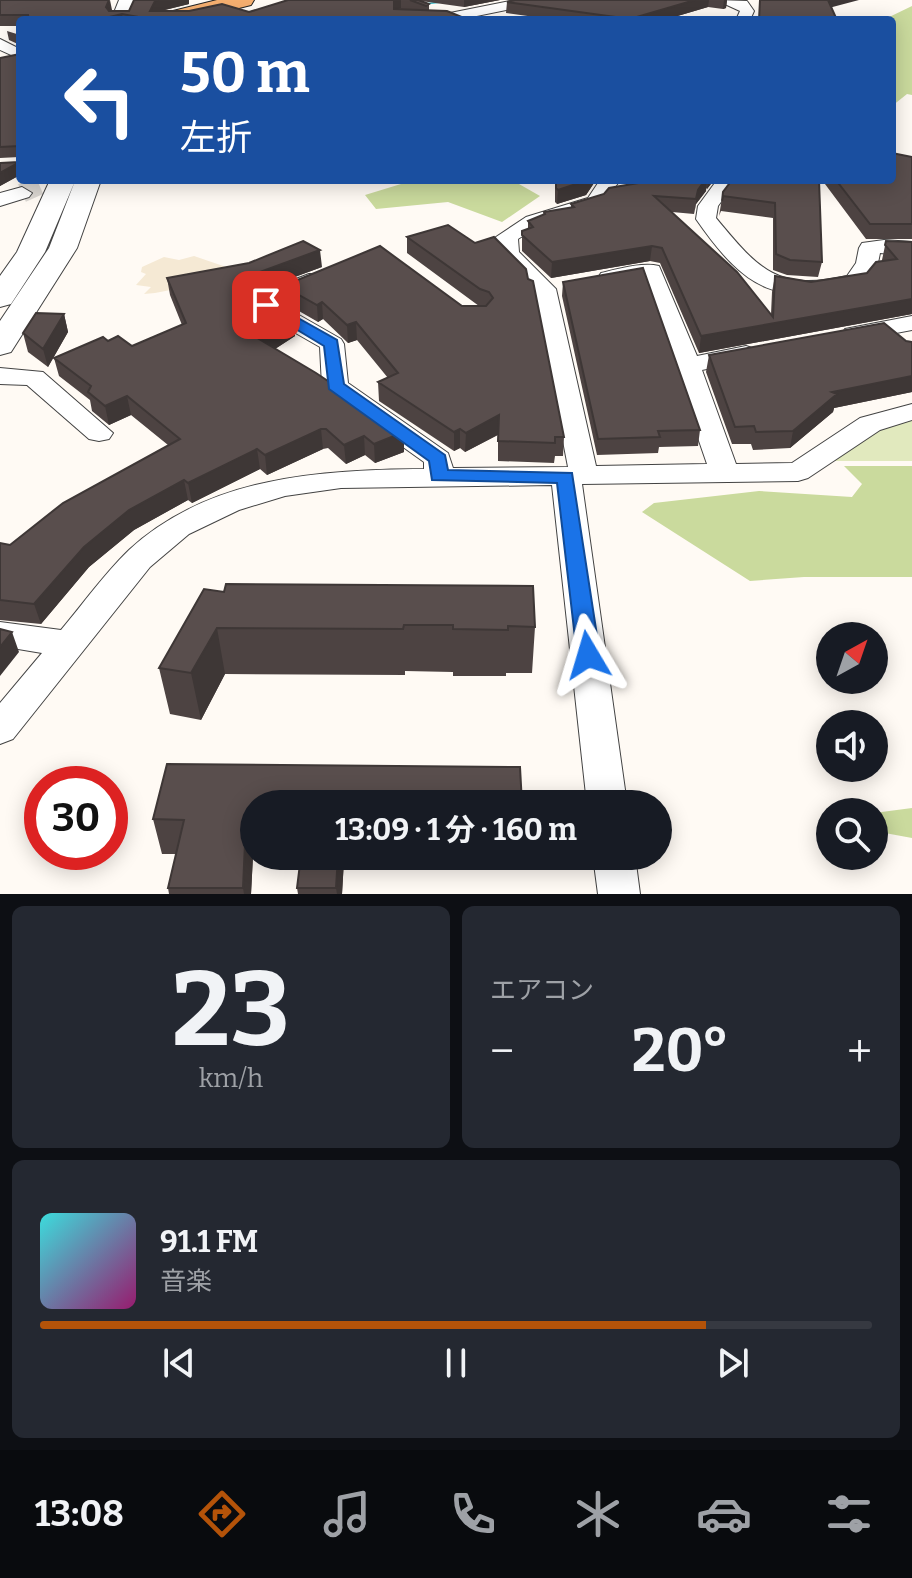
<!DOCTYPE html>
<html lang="ja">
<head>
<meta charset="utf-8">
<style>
	:root { --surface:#171b24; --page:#242831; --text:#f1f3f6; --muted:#9ea1a6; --line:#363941; --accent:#b45309 }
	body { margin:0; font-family:Bitter,"Noto Sans JP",serif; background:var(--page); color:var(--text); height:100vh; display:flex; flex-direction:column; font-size:30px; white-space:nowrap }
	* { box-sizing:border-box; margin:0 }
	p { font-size:26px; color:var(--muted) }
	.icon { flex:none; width:44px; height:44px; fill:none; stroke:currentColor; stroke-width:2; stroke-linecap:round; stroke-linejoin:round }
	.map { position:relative; height:894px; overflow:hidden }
	.sheet { display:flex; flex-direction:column; gap:12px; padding:12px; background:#0d0f14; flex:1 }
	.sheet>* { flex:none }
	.guide { position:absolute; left:16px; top:16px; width:880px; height:168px; border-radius:8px; box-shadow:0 4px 20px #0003; background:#1a4fa0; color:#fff; overflow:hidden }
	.needle { width:52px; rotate:40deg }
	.fabs { position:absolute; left:816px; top:622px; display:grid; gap:16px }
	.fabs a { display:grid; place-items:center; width:72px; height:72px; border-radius:50%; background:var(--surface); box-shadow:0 4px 20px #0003; font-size:40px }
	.speed { position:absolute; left:24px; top:766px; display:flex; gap:16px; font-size:40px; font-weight:700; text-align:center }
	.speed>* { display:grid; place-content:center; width:104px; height:104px; border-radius:50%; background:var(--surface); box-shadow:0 4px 20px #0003; line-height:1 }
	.speed .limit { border:12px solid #d22; background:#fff; color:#111 }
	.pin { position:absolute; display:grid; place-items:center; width:68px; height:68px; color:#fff; margin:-34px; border-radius:16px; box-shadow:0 4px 12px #0006 }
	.me { position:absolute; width:88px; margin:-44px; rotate:353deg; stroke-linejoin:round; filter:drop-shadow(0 0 6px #0008) }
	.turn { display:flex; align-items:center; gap:28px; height:168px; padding:0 32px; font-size:36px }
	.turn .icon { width:104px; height:104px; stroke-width:2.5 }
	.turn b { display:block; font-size:56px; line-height:68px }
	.big { font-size:60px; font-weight:700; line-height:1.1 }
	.sheet .widget { flex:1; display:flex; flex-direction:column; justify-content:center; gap:12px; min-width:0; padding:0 28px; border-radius:12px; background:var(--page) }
	.sheet .dial { align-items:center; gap:0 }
	.dial b { font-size:104px; line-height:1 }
	.song { display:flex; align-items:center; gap:24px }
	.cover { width:96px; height:96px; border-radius:12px; background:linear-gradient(135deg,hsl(180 70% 55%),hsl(320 70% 35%)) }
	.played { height:8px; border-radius:4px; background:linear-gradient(90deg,var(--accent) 80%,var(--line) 80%) }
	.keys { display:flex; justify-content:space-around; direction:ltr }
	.heat { display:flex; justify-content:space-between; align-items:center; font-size:44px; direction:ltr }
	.sheet .tiles { flex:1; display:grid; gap:12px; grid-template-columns:1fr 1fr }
	.widget:last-child { grid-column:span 2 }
	.trip { position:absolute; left:240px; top:790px; width:432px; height:80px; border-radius:40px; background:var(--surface); box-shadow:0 4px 20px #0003; font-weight:700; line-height:80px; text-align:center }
	.menu { display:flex; height:128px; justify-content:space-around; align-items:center; background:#090b0e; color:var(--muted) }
	.menu .icon { width:56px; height:56px }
	.menu .on { color:var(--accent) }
	.menu b { font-size:36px; color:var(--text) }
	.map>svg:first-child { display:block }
	.farmland { fill:#f5e9d4 }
	.green { fill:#e1e9be }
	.forest { fill:#cada9d }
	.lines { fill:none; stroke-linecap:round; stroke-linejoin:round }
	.stream { fill:#43bbca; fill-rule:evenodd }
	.minor-tunnel { stroke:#dbd7d2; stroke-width:19; stroke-dasharray:19 10; stroke-linecap:butt }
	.minor-casing { stroke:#434343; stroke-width:2 }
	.tertiary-casing { stroke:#434343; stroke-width:2 }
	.primary-casing { stroke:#212121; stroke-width:2 }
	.minor { fill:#fff; fill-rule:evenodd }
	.tertiary { fill:#fff; fill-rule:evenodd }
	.primary { fill:#f4ae6f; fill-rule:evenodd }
	.wall { fill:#4d4342 }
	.shaded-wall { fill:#3e3736 }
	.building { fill:#594e4d; stroke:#3e3736; stroke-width:2 }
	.route { fill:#1a73e8; stroke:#114b97; stroke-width:2 }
</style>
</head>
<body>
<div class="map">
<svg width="912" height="894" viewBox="0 0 912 894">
	<rect width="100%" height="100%" fill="#fffaf4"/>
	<!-- farmland -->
	<path class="farmland" d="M194,256L232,269L222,280L155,293L144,294L151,287L136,285L146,274L141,272L142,267L164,257L179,260Z"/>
	<!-- green -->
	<path class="green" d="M912,418V461H832L880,427Z"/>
	<!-- forest -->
	<path class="forest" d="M912,6V95L907,94L892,106V20H883Z
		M414,180H512L540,196L502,222L448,202L376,209L365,195Z
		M844,466H912V577H804L750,581L642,512L654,503L759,491L852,497L862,484Z
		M912,808V838L874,831V813Z"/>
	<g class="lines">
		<!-- stream -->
		<path class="stream" d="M449,0H466L414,6L412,5Z"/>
		<!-- minor-tunnel -->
		<path class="minor-tunnel" d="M22,193L51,180"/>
		<defs>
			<path id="minor" d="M515,0H543L536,4L457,20H428L435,16Z
				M716,0L747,1L754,11L750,20H736L740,11Z
				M0,39L20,49V59L0,50Z
				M600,180H620L602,206L540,225L518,239L519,252L556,289L596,466L707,464L643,279L609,285L601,283L598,278L601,273C618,269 642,262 659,266L697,356L746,346L755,349L759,354L755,359L702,370L736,464L792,463L860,418L912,404V420L880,430L808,478L798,481L582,484L627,804H587L552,485L341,488L285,496L239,510L189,534L150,567L13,739L0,744V703L42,653L0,646V622L61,630C83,604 104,574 129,550C209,476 321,470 424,469V462L326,392L322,386L320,347L257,311L253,306L262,292L309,274H325L328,279L325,284L278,303L341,339L344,344L348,383L448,453L453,468L568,467L534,291L500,259L496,237L526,217L588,198Z
				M717,180H737L718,206L716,218C759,270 778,292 847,276L856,263L859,248L862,243L884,240L912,242V256L880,253L878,263L863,286C777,307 746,291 696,219L698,206Z
				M22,187L32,193L29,197L0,206V193Z
				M912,316V330L854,341L845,339L842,334L845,329Z
				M0,368L43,372L113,433L109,439L99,441L89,439L27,385L0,384Z
				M593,856H635L640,894H598Z"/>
			<path id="tertiary" d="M119,0H137L129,20H111Z
				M50,180H101L77,248L11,352L0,355V321L49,248L75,181L45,252L11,304L0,307V276L17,252Z"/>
			<path id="primary" d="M217,0H254L251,5L191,20H154L157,15Z"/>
		</defs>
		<!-- minor casing -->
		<use href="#minor" class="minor-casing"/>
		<!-- tertiary casing -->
		<use href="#tertiary" class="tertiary-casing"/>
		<!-- primary casing -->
		<use href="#primary" class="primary-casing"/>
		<!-- minor -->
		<use href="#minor" class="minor"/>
		<!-- tertiary -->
		<use href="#tertiary" class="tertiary"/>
		<!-- primary -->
		<use href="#primary" class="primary"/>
	</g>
	<!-- wall -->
	<path class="wall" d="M0,0L112,10L111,11H129L134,0H189V4L161,11L249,12L288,0H500L464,7L421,1L429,4V10L469,20H20V26H0Z
		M515,0H727L726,8L723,9L708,7L664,20H556L506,13L507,2Z
		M7,31L20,35V45L9,40Z
		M20,54V175L0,186V163L19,162V157L0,158V58Z
		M912,157V239H866L822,180H892Z
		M555,180H596L586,195L557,204L555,202Z
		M696,180H714L707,189L706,188V191L696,204L694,214L672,212L771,314L772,292L775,276L811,282L867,273L882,261V260L886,241L912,242V314L699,353L660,263L650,261L551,278L522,251V231L528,229V221L543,215L544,212L571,208V204L696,182L698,181Z
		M819,180L822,262L818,277L787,275L773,270V218L721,211L719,216L723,192Z
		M407,237L475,243L564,437L563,456H555L554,463L498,461V435L465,452L460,448L454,451L379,401L378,382L388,378L357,340L348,343L323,319L318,322L285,303L283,286L462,306H479L407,253Z
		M322,267L259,290L257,296L294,318L295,336L275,349L404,452L375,463L365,455L346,464L328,448L323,449L267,475L260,469L192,503L188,500L134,530L89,567L41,624L0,620V543L10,545L168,445L131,415L109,425L92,411L90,400L59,376L54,358L108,341L132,346L182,325L170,295L167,278Z
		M563,282L700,430L698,446L659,447L658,453L597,455L562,296Z
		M64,314L68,332L48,367L28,352L23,333Z
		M906,341L912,342V392L834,408L833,412L790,448L753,450L751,444H732L706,372L709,355Z
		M224,592L535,627L532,673H506V676H453V672L405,671V675L225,674L201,720L170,714L159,668Z
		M254,804V856H253L251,894H169L168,888L176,854H162L153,819Z
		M301,856H373V860H344L342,894H298L297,888Z
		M420,856H521V858L491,857L490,862L429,861L428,856Z"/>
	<!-- shaded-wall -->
	<path class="shaded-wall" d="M110,0L112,10L109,17L122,14L123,20H97Z
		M158,0H189V4L156,12L150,11L155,1Z
		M394,0H401V8L395,10Z
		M464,0H500L464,7Z
		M695,0H709L708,7L664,20H630V19Z
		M724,0H727L726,8L723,9Z
		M827,0H859L825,9Z
		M20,162V175L0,186V173Z
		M588,180H596L586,195L557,204L558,190Z
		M705,180H707L706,191L696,204L694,214L698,190Z
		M708,180H714L707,189Z
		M652,246L650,261L551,278L552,262Z
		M320,250L322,267L259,290L251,308L249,290L257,273Z
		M912,299V314L699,353L701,336Z
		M322,302L323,319L318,322L317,305Z
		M64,314L68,332L48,367L43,349Z
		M294,318L295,336L261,358L259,339Z
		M356,322L357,340L348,343L347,325Z
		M912,376V392L834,408L833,412L790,448L793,431L832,392Z
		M127,396L131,415L109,425L105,406Z
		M499,415V434L465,452L466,433Z
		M321,429L323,449L267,475L265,455Z
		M460,429V448L454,451V432Z
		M404,432V452L375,463L374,444Z
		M364,436L365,455L346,464L344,445Z
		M257,449L260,469L192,503L188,483Z
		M184,480L188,500L134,530L89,567L41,624L34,604L84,547L129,510Z
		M217,628L225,674L201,720L191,673Z
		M12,632L19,652L0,676V647Z
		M246,821L253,856L251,894H244L243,888Z
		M338,856H344V860L342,894H337L336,888Z"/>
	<!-- building -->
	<path class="building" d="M0,0H109L106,7L109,11H129L134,0H158L155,1L150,11H189L222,4L249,12L288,0H394V9L447,11L469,20H155L122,14L97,20H29L28,15H0Z
		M410,0H418L429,4L426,6Z
		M515,0H695L630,19L507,2Z
		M760,0H828L837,20H759Z
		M20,54V162L0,173V163L19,162V146L0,147V58Z
		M892,153L912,157V224H870L836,180H892Z
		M556,180H588L558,190L556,188Z
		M656,180L696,182L700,180H705L698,190L696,199L654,196L737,272L773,317L775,276L811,282L867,273L876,262L897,259L885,245L886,241L912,242V299L701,336L662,248L652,246L552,262L522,235V231L533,227L528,221L545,214L544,212L574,207L571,204L604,194L609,188Z
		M732,180H819L822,262L790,260L776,254L775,203L723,196L722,201L723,192Z
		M448,225L475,243L494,237L526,269L528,279L533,281L564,437H555V443L498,441L499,415L466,433L460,429L454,432L378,382L398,373L356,322L347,325L322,302L317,305L283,286L380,246L462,306H486L493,298L489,292L480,289L407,237Z
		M303,241L320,250L257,273L249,290L294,318L259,339L316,373L404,432L374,444L364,436L344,445L326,429H321L265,455L257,449L188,483L184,480L129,510L84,547L34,604L0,600V543L10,545L63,503L180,439L127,396L105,406L88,392L91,386L54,358L103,337L108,341L118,336L132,346L186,323L167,278L249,263Z
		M643,268L700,430L658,431L660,437L598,439L563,282Z
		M36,313L64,314L43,349L23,333Z
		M884,323L906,341L912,342V376L832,392L837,394L793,431L756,432L754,426L735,427L709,355Z
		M226,584L533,586L535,627L508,626V630L453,629V625H404L403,629L217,628L191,673L159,668L204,589L224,592Z
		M0,629L12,632L0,647Z
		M167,764L520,767L522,804H254V821H246L243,888H168L184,820L153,819Z
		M301,856H338L336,888H297Z"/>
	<!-- route -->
	<path class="route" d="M266,300L337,340L344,384L445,455L448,470L572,473L600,655L596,661L588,664L580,661L577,655L557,483L432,480L429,461L329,389L324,346L261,308V301Z"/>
</svg>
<div class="fabs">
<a><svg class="needle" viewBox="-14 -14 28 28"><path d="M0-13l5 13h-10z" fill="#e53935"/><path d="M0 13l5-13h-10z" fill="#9ea1a6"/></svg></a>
<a><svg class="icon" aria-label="sound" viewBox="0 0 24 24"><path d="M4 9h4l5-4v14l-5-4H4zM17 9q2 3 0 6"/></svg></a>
<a><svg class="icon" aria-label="search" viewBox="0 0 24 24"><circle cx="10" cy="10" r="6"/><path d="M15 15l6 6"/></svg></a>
</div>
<div class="speed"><div class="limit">30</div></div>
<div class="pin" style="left:266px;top:305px;background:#d93025"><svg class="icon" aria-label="arrive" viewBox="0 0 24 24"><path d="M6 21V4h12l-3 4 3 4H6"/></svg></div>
<svg class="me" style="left:588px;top:655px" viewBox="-20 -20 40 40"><path d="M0-17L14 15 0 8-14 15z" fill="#1a73e8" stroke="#fff" stroke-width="4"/></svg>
<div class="trip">13:09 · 1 分 · 160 m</div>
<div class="guide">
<div class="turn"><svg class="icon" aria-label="left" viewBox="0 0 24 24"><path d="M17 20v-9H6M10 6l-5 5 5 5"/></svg><div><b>50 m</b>左折</div></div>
</div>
</div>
<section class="sheet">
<div class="tiles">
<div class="widget dial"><b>23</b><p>km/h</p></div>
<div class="widget"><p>エアコン</p>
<div class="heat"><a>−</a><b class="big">20°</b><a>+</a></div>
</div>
<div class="widget">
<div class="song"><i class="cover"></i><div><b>91.1 FM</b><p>音楽</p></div></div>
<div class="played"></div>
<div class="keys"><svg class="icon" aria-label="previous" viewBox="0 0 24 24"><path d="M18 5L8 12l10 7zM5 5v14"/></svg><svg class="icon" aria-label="pause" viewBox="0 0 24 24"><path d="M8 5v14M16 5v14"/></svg><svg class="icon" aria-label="next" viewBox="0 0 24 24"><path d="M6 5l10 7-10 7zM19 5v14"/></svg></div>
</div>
</div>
</section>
<nav class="menu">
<b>13:08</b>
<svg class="icon on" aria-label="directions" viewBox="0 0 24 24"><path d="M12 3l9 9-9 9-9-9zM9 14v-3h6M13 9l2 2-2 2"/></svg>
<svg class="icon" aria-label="music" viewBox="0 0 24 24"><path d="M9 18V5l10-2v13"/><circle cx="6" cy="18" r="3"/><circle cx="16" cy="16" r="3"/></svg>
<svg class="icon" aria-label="phone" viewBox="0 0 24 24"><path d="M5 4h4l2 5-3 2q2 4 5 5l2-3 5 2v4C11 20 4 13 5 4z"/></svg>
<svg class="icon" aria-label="climate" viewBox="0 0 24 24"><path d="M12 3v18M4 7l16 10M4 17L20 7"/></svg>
<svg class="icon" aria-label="car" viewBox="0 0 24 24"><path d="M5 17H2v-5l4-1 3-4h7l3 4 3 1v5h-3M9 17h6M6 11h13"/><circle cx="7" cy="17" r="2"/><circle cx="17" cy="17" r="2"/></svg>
<svg class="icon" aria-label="filters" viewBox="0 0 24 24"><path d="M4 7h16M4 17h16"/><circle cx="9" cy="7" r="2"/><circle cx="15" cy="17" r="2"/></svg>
</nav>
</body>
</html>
